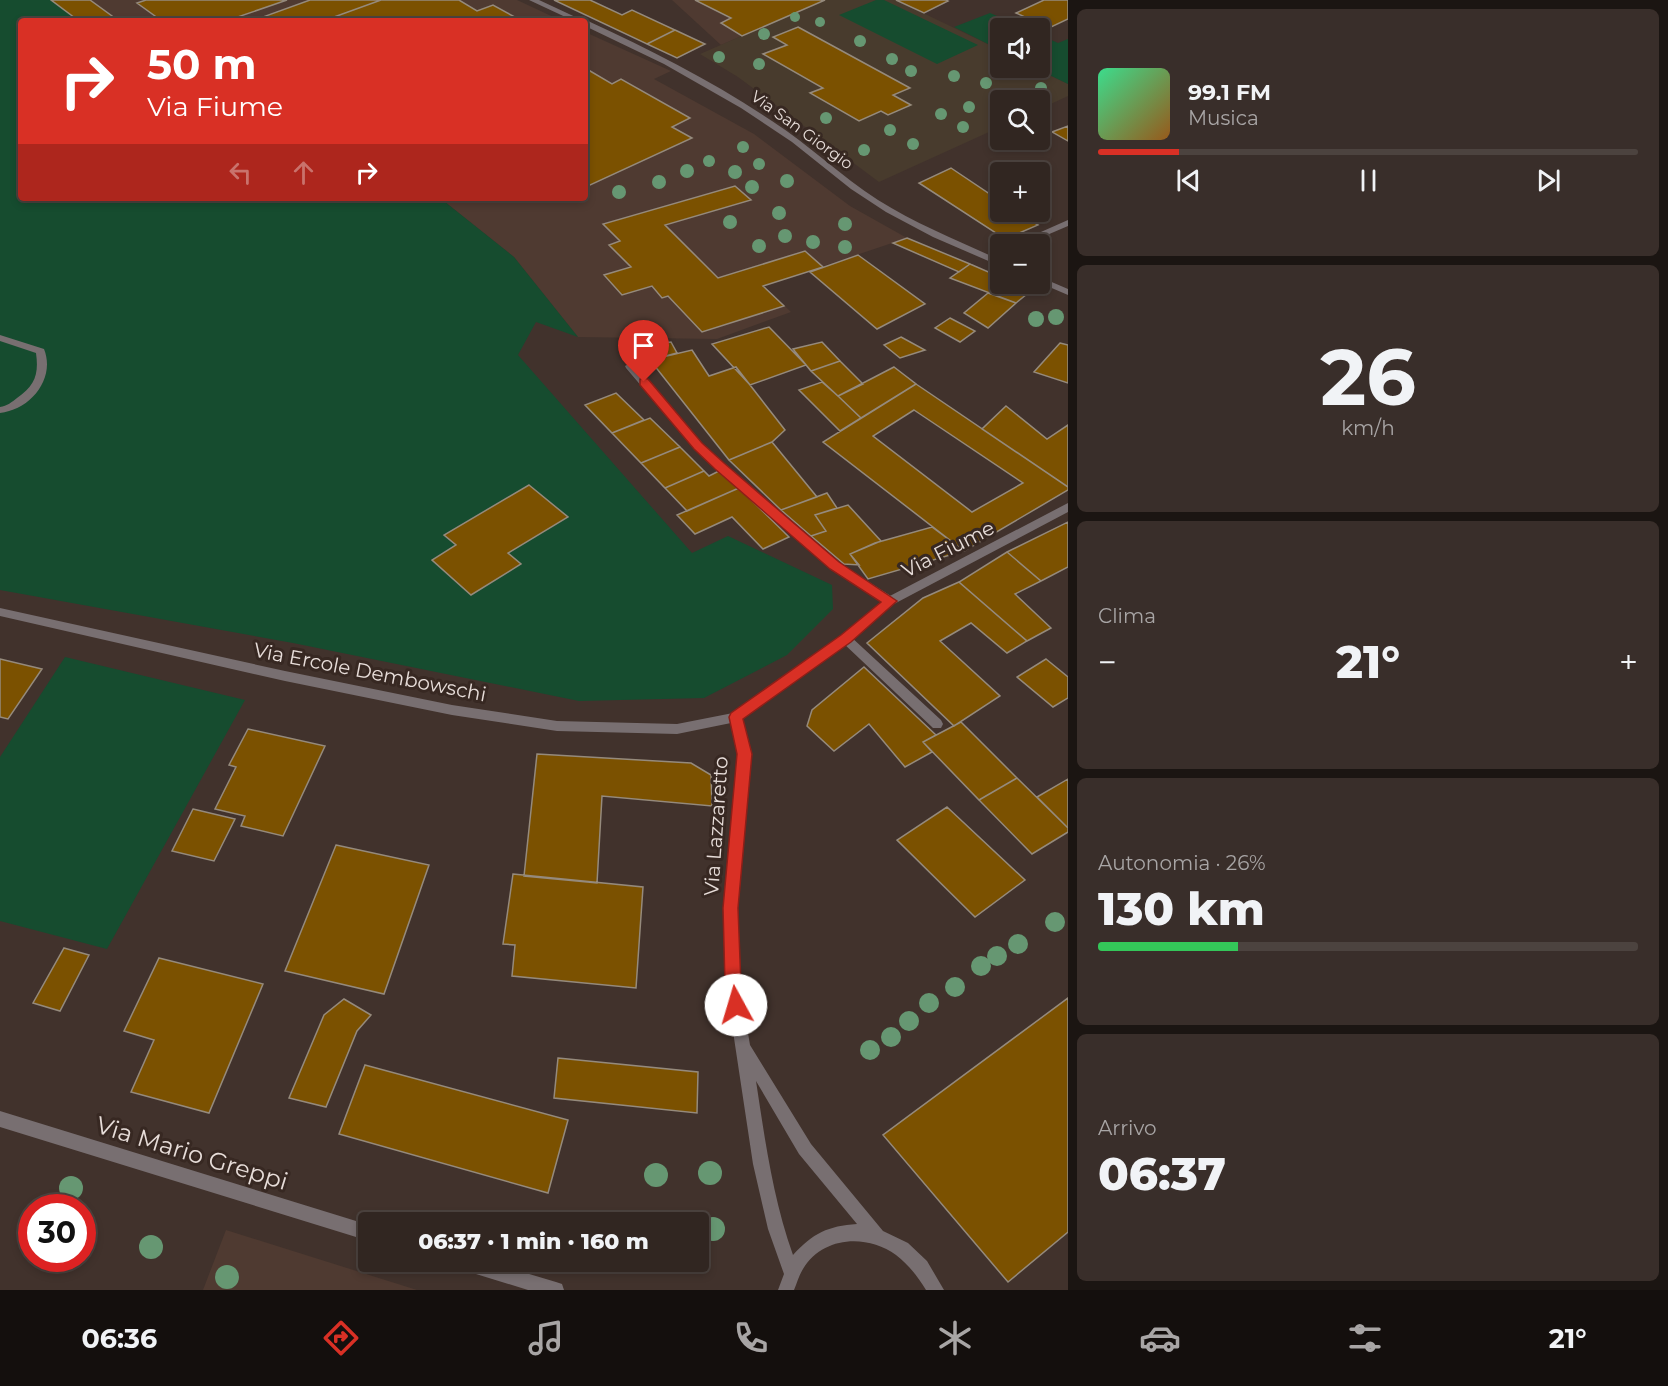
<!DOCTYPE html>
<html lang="it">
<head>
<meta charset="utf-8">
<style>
	:root { --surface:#312621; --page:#392e2a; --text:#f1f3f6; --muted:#a8a5a5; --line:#4c433f; --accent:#d93025 }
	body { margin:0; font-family:Montserrat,sans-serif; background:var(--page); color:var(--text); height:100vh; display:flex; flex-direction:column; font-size:22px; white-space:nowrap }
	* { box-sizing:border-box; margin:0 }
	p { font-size:20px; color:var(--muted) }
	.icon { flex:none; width:33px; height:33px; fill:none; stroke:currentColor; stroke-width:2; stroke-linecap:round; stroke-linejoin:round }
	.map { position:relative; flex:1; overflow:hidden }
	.sheet { display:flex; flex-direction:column; gap:9px; padding:9px; background:#1b1512; width:600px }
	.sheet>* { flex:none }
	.hud { position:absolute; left:18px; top:18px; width:570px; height:183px; border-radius:6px; box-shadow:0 3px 9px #0003,0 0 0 2px var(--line); background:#d93025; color:#fff; overflow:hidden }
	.buttons { position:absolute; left:990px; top:18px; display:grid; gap:12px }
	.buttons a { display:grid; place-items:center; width:60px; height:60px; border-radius:6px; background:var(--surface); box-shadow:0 3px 9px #0003,0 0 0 2px var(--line); font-size:30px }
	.speed { position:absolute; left:18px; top:1194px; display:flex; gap:12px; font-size:30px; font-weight:700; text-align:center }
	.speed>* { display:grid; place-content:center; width:78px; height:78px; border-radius:50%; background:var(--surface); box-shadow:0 3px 9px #0003,0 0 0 2px var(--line); line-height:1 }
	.speed .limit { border:9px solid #d22; background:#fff; color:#111 }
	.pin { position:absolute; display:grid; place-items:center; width:51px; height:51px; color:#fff; margin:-62px -26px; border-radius:50% 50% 50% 0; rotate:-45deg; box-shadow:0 0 6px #0007 }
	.pin .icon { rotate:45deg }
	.me { position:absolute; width:66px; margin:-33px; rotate:354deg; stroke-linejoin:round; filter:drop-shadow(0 0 4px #0008) }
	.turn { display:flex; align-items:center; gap:21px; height:126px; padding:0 30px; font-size:27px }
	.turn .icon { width:78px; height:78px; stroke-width:2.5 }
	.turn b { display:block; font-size:42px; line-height:51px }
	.lanes { display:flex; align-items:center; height:57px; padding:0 30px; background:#0003; justify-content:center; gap:30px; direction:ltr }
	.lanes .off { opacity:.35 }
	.big { font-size:45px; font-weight:800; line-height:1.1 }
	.sheet .card { flex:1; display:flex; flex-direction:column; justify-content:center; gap:9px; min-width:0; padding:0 21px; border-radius:9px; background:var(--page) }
	.sheet .dial { align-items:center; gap:0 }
	.dial b { font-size:78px; line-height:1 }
	.song { display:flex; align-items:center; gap:18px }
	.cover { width:72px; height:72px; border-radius:9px; background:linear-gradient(135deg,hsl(150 70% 55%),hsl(30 70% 35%)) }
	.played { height:6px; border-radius:3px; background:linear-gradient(90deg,var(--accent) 15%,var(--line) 15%) }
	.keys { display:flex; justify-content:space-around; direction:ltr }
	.heat { display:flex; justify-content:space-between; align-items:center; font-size:33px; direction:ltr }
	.charge { height:9px; border-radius:4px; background:linear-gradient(90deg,#34c759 26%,var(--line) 0) }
	.trip { position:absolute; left:358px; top:1212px; width:351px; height:60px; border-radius:6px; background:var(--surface); box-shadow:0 3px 9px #0003,0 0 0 2px var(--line); font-weight:800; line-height:60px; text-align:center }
	.dock { display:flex; height:96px; justify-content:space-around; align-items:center; background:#140f0d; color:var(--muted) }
	.dock .icon { width:42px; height:42px }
	.dock .on { color:var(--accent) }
	.dock b { font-size:27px; color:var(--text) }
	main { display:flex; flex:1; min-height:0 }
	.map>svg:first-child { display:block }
	.built { fill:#4f3a31 }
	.education { fill:#483b2d }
	.green { fill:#164c2f }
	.building { fill:#7b5100; stroke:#958a7c; stroke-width:1.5; fill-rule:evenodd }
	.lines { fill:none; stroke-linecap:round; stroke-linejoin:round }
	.lane { fill:#786f71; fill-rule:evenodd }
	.street { fill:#786f71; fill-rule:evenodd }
	.tree { fill:#669772 }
	.route { fill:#d93025; stroke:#8d1f18; stroke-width:1.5 }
	.labels { text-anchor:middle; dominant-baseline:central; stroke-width:6; stroke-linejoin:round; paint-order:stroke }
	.far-street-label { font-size:16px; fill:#e7ddd9; stroke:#372822 }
	.street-label { font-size:20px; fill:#e7ddd9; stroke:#372822 }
	.near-street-label { font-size:24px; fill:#e7ddd9; stroke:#372822 }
</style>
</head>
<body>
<main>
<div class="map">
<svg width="1068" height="1290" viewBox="0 0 1068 1290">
	<rect width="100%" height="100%" fill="#41322c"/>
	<!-- built -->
	<path class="built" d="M51,0H517L562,21H79Z
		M672,0H825L721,45Z
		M585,32L671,71L654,79L754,134L850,206L907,238L764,286L791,312L717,339L578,337L514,257L440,198H585Z
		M226,1230L417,1290H203Z"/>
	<!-- education -->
	<path class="education" d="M825,0H896L1000,50V68H1035L1068,84V96L1040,109V100H1000V127L879,182L738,77L700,54Z"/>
	<!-- green -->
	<path class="green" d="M0,0H51L79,21H21V198H440L514,257L578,337L536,322L518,355L692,553L728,536L832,585L833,609L787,655L704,698L579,701L293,643L0,590Z
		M876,0H884L978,45L937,64L839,15Z
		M990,13L1026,28H1000V50L954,27Z
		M1040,35L1058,43L1068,39V84L1035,68H1040Z
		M65,657L245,700L107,949L0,921V757Z"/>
	<!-- building -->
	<path class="building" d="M51,0H90L112,16L97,21H79Z
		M146,0H287L226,21H162L137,3Z
		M310,0H381L323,21H252Z
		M381,0H459L477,11L493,5L522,21H323Z
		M554,0H590L622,15L632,10L675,30L647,44Z
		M695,0H825L742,36L721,23L731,18Z
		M896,0H946L948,1L924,13Z
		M1044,0H1068V19L1049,28L1016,13Z
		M798,27L910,88L893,95L911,105L888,115L881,111L859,121L810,93L823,88L763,54L787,45L773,37Z
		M675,30L705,44L677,58L647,44Z
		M585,68L612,84L621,79L690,118L672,127L692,138L588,186L585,184Z
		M1068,126V141L1052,132Z
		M951,168L1000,201V212H1017L1038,225L1005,239L919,183Z
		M735,186L751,200L665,225L718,278L805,251L823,267L763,286L784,306L702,332L668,296L662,298L652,286L622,295L604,275L631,267L609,245L620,241L603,224Z
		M907,238L970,264L959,272L893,243Z
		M858,255L925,304L877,329L810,272Z
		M970,264L1000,277V284H1016L1032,290L1016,303L950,278Z
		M988,293L1016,303L988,328L964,313Z
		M950,318L975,331L960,342L935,328Z
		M769,327L806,365L750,385L712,344Z
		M901,337L925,350L900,358L884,345Z
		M671,342L677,353L650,360L642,345Z
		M822,342L840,361L811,371L793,349Z
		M1060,343L1068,345V383L1034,372Z
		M692,350L709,376L736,367L785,430L772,442L729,460L650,360Z
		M840,361L863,384L838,396L811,371Z
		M894,367L916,384L861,418L838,396Z
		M822,382L838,396L861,418L840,431L799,390Z
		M916,384L1068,487V490L964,551L823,442ZM914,410L1023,483L972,512L873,436Z
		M616,393L644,420L612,433L585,405Z
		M1006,406L1047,439L1068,425V487L982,429Z
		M650,418L680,447L641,463L612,433Z
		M772,442L817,497L781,510L729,460Z
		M680,447L704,471L665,488L641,463Z
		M721,470L739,488L687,511L665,488L704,471L709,476Z
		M529,485L568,517L508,553L521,564L471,595L432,560L456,545L444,535Z
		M739,488L789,537L763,549L732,517L695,534L677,515Z
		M827,493L837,508L815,515L826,531L811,536L781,510Z
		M848,505L881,541L850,554L859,565L844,564L811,536L826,531L815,515Z
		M1068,522V567L1041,581L1007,552Z
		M932,527L964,551L868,579L850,554L875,543Z
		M1007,552L1041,581L1015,594L1051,628L1027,641L959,582Z
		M959,582L1027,641L1007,653L971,623L940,641L1000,696L954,726L867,643L923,598Z
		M0,659L42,669L8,719L0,717Z
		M1046,659L1068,677V698L1053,707L1017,677Z
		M864,667L936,735L923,742L932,752L905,767L869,724L834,751L807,726L812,710Z
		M961,722L1017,778L979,800L923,742Z
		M248,729L325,746L283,836L241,826L245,816L215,809L236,767L229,765Z
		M537,754L691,763L711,775L712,806L602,796L597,883L524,876Z
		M1017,778L1068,828V832L1032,854L979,800Z
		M1068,779V828L1037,797Z
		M947,807L1025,880L975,917L897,840Z
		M193,809L235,819L214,861L172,851Z
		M336,845L429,865L384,994L285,971Z
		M513,874L643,887L636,988L512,976L515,945L503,944Z
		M64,948L89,955L60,1011L33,1003Z
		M159,958L263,984L209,1113L131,1092L154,1040L124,1031Z
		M1068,998V1232L1008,1282L883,1135Z
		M344,999L371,1015L357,1031L326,1107L289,1098L324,1015Z
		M558,1058L698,1072L697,1113L554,1098Z
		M365,1065L568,1120L548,1193L339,1134Z"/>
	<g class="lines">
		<!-- lane -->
		<path class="lane" d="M630,363L634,364L702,444L724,463L838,562L894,598L896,601L894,604H886L830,568L716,469L694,448L626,368L625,366Z
			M846,635L850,636L941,720L943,724L941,728H933L842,642L840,639Z"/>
		<!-- street -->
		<path class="street" d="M529,0H539L584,21H574Z
			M584,21H588C651,50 714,82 772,121C809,145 841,176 878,200C916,224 959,241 1000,260V266L933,237L886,212L851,189L792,142L741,108L664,64L585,26Z
			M1068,220V226L1026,244H1014Z
			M1040,277L1068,289V295L1040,283Z
			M0,335L44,349C56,379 30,410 0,413V407C7,406 12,402 17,398C35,386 39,374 36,353L0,341Z
			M1068,503V512L894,604L850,642L743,719L750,754L738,907L740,985L750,1045L811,1144L883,1231L908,1243L927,1261L944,1290H926C918,1277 909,1265 896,1255C867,1234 823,1236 803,1269C799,1275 797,1283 794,1290H778L784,1274L768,1229L753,1164L726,985L724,907L738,754L731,723L677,734L557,731L452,715L285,681L0,616V608L285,671L452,705L557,721L677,724L733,713L842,636L886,598ZM756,1081L799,1154L857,1224C828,1226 813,1233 793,1255C773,1199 765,1140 756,1081Z
			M0,1111L369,1225V1241L0,1127Z
			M455,1262H489L556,1282L562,1284L564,1290H528L463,1270L457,1268Z"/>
	</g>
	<!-- trees -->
	<g class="tree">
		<circle cx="795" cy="17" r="5"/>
		<circle cx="820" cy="22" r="5"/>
		<circle cx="764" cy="34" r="6"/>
		<circle cx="860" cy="41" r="6"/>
		<circle cx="719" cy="57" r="6"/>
		<circle cx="892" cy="59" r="6"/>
		<circle cx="759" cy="64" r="6"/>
		<circle cx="911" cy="71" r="6"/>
		<circle cx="954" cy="76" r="6"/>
		<circle cx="986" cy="83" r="6"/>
		<circle cx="1041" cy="88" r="6"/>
		<circle cx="969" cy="107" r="6"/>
		<circle cx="941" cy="114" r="6"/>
		<circle cx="826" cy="118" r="6"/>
		<circle cx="963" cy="127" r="6"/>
		<circle cx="890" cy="130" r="6"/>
		<circle cx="913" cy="144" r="6"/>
		<circle cx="743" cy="147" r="6"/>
		<circle cx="864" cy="150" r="6"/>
		<circle cx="709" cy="161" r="6"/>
		<circle cx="759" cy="164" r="6"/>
		<circle cx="687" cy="171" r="7"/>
		<circle cx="735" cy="172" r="7"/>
		<circle cx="787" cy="181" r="7"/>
		<circle cx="659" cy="182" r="7"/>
		<circle cx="752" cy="187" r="7"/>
		<circle cx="619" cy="192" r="7"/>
		<circle cx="779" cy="213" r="7"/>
		<circle cx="730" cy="222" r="7"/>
		<circle cx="845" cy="224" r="7"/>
		<circle cx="785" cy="236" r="7"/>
		<circle cx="813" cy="242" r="7"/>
		<circle cx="759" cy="246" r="7"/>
		<circle cx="845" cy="247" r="7"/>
		<circle cx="1056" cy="317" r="8"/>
		<circle cx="1036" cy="319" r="8"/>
		<circle cx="1055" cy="922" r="10"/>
		<circle cx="1018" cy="944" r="10"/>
		<circle cx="997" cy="956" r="10"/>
		<circle cx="981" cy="966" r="10"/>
		<circle cx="955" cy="987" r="10"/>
		<circle cx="929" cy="1003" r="10"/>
		<circle cx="909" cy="1021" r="10"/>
		<circle cx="891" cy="1037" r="10"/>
		<circle cx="870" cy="1050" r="10"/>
		<circle cx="710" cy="1173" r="12"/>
		<circle cx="656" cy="1175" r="12"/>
		<circle cx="71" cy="1188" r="12"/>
		<circle cx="713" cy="1229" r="12"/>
		<circle cx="151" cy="1247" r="12"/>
		<circle cx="227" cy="1277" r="12"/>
	</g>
	<!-- route -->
	<path class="route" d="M644,378L648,379L702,443L724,463L839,562L897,601L851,642L743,719L752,754L738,908L741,985L744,1005L742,1010L736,1013L730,1010L725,985L723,908L737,754L729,717L731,713L841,635L881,602L830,569L715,469L694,449L640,385V379Z"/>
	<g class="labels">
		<!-- far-street labels -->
		<g class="far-street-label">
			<text transform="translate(802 130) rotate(36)">Via San Giorgio</text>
		</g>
		<!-- street labels -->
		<g class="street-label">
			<text transform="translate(948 549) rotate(-27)">Via Fiume</text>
			<text transform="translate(370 672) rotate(11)">Via Ercole Dembowschi</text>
			<text transform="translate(716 826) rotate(-86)">Via Lazzaretto</text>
		</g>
		<!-- near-street labels -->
		<g class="near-street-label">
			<text transform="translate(192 1153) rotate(17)">Via Mario Greppi</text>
		</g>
	</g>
</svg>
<div class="buttons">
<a><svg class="icon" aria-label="sound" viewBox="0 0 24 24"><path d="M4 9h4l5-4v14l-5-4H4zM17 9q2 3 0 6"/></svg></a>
<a><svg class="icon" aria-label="search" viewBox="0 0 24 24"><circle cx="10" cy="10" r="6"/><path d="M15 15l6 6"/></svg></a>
<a>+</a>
<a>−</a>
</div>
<div class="speed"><div class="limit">30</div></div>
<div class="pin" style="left:644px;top:382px;background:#d93025"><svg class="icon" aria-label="arrive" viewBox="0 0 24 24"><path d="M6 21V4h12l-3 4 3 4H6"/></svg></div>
<svg class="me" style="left:736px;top:1005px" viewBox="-20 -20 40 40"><circle r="19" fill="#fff"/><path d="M0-13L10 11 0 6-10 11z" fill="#d93025"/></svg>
<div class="trip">06:37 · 1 min · 160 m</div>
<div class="hud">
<div class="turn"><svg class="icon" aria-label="right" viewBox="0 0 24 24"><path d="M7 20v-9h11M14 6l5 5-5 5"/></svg><div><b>50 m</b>Via Fiume</div></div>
<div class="lanes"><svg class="icon off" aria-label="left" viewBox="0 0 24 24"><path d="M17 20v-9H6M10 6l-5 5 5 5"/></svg><svg class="icon off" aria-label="ahead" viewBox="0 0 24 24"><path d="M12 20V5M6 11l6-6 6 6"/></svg><svg class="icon" aria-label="right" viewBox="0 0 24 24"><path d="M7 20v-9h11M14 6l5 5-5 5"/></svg></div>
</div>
</div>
<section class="sheet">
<div class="card">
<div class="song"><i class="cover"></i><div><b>99.1 FM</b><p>Musica</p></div></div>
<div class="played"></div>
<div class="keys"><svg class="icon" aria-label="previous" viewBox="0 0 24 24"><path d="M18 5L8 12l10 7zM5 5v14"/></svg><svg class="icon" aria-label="pause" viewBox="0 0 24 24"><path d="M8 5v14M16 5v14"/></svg><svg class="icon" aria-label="next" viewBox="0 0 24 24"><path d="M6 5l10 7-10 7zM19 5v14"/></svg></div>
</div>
<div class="card dial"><b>26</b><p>km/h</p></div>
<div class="card"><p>Clima</p>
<div class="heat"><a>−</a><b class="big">21°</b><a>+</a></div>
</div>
<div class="card"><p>Autonomia · 26%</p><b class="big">130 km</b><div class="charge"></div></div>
<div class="card"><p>Arrivo</p><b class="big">06:37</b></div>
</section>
</main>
<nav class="dock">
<b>06:36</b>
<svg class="icon on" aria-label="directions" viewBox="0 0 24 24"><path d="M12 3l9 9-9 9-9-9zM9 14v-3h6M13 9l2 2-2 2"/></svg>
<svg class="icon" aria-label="music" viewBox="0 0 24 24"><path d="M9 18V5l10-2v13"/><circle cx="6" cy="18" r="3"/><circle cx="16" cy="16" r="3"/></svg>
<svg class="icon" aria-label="phone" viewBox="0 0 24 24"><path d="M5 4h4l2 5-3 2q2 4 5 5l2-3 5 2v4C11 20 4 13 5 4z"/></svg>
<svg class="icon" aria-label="climate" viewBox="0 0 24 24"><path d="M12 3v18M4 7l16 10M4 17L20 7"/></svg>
<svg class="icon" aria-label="car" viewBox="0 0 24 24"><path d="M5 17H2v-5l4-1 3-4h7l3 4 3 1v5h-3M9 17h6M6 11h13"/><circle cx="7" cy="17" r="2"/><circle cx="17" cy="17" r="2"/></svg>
<svg class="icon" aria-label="filters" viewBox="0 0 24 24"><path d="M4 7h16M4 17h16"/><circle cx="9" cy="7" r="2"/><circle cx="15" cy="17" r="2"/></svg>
<b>21°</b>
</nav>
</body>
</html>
